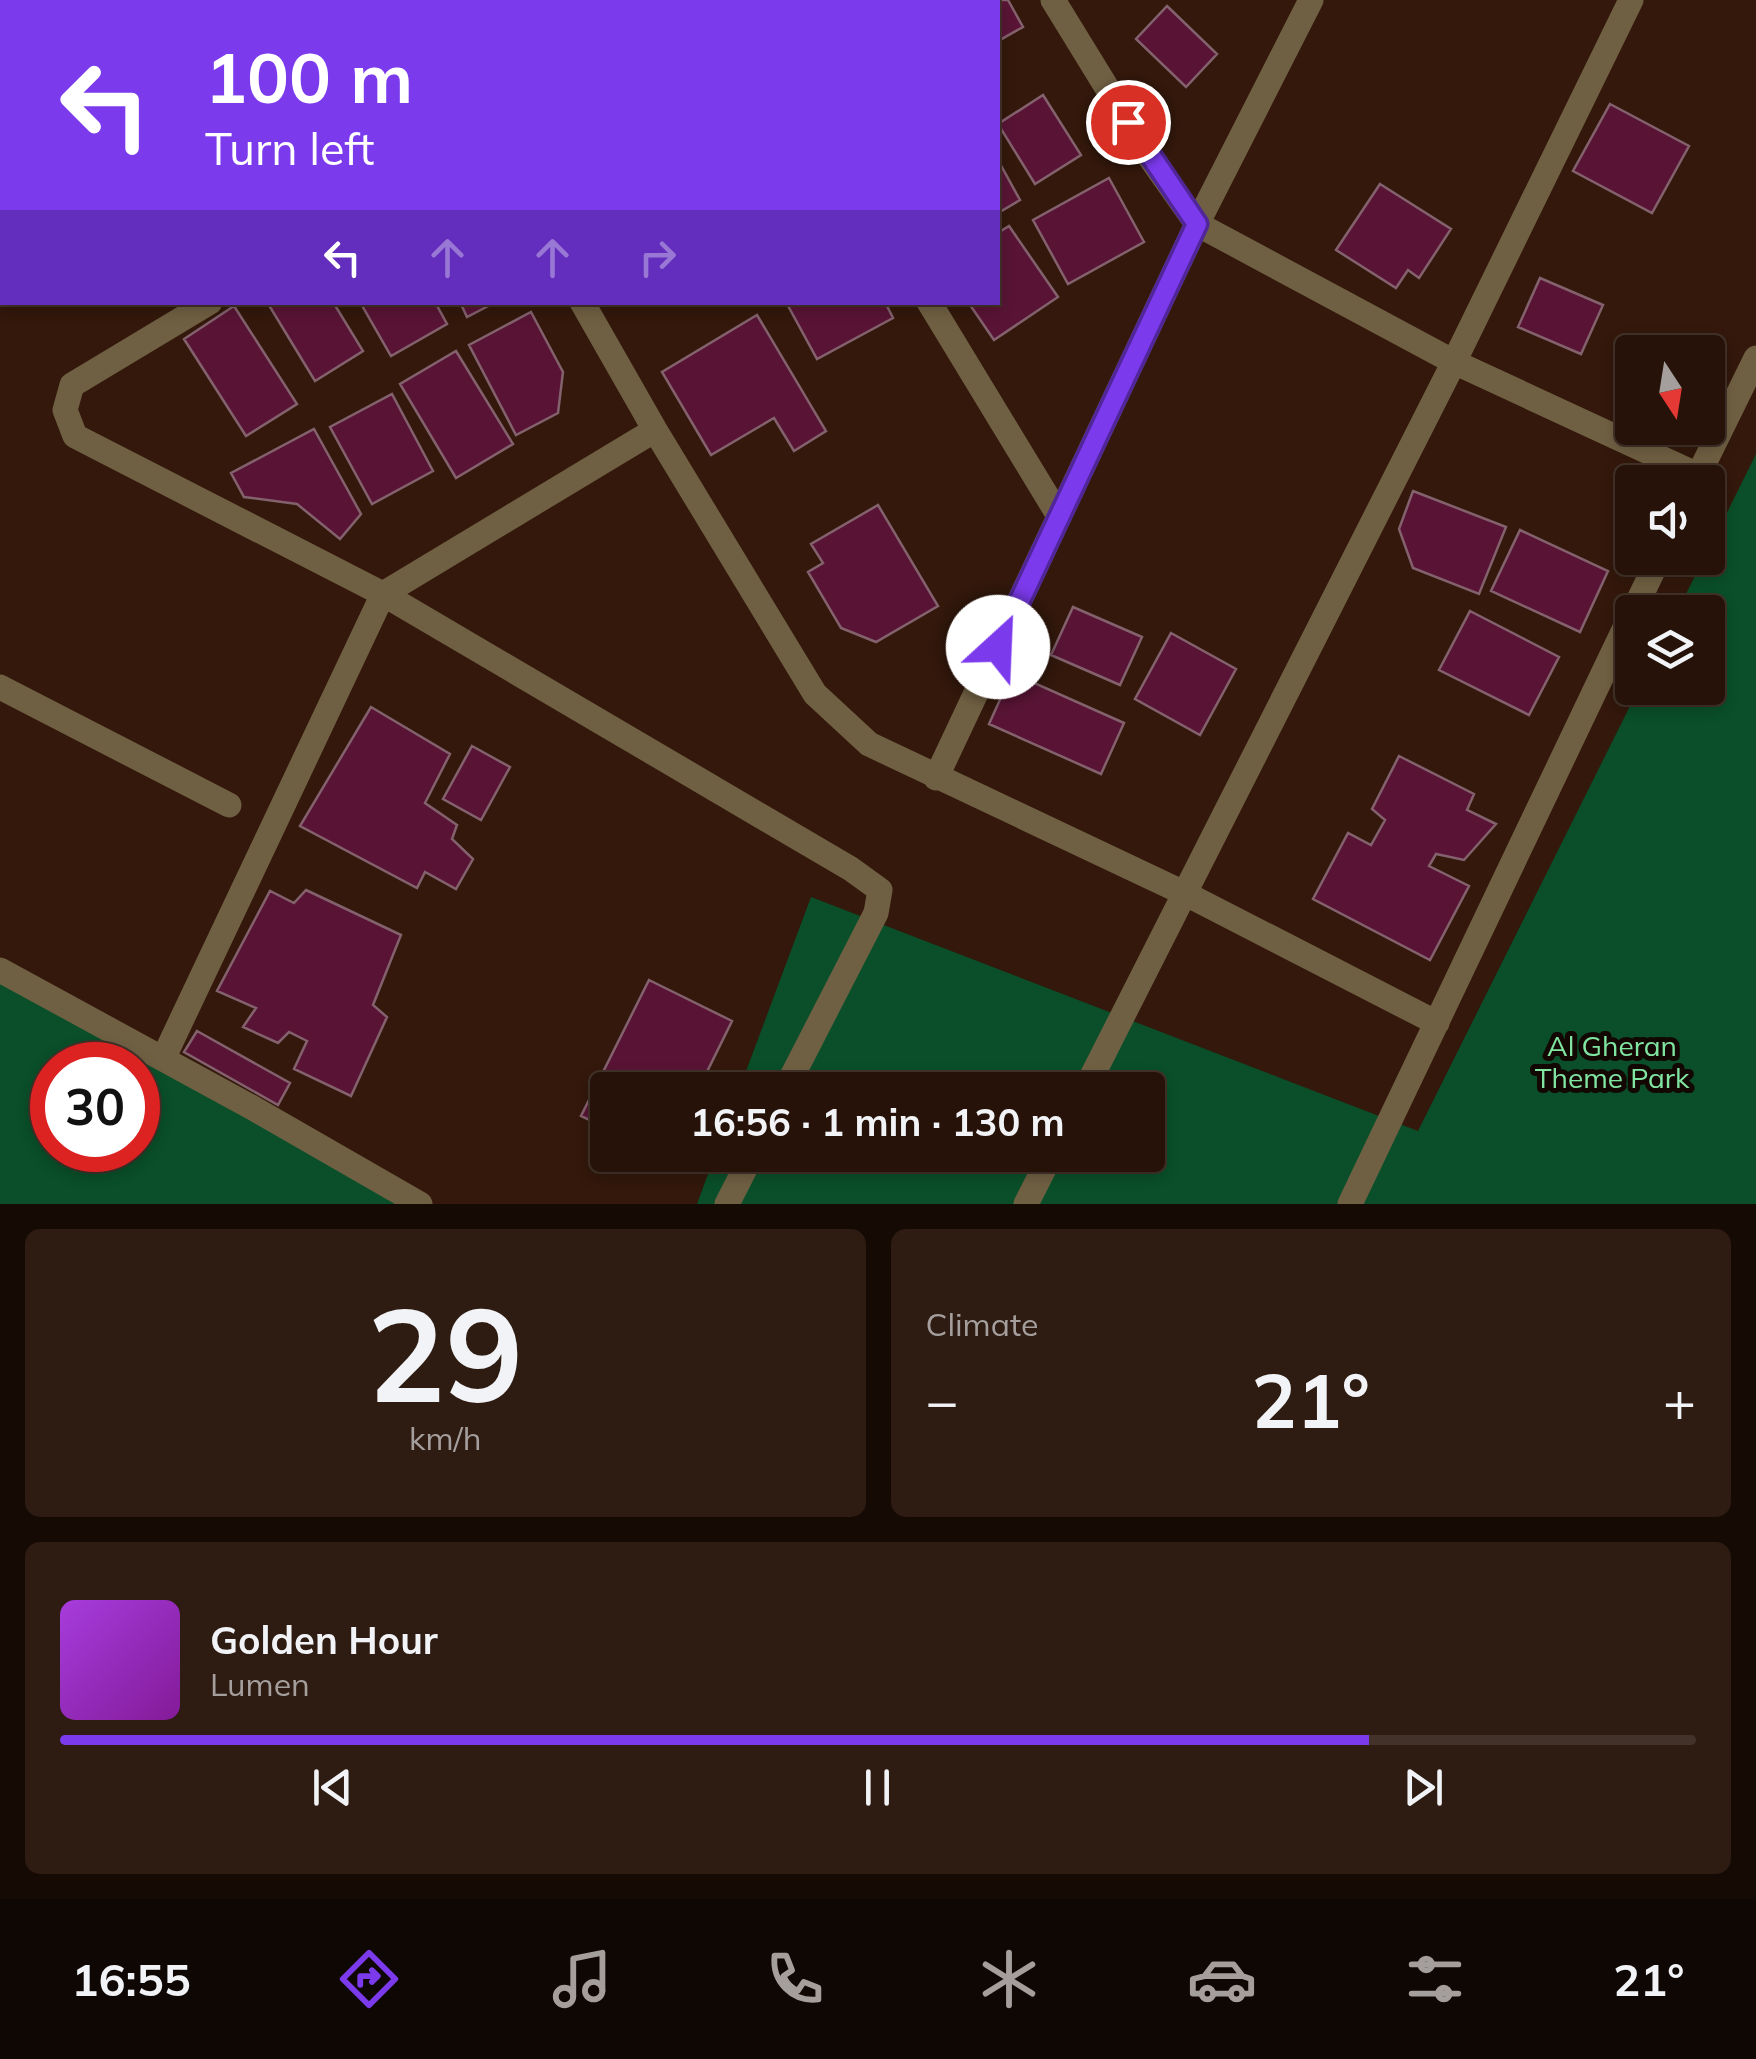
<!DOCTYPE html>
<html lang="en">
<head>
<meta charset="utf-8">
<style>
	:root { --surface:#261208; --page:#2e1b12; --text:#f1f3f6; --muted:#a49e9c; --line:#423229; --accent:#7c3aed }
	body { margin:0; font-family:Mulish,sans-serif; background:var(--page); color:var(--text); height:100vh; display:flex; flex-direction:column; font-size:38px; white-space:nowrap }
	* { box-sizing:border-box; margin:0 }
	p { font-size:32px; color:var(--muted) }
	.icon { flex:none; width:55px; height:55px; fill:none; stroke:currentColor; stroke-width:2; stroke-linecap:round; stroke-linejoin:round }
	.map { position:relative; height:1204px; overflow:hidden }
	.panel { display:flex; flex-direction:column; gap:25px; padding:25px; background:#150a04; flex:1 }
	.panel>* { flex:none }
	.hud { position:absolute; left:0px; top:0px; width:1000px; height:305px; box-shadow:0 5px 15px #0003,0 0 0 2px var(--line); background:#7c3aed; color:#fff; overflow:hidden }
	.needle { width:65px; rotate:168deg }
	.tools { position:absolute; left:1615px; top:335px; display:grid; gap:20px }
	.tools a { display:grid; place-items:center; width:110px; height:110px; border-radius:10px; background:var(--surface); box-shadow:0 5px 15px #0003,0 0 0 2px var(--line); font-size:50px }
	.speed { position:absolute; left:30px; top:1042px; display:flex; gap:20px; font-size:50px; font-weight:700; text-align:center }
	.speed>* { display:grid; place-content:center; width:130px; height:130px; border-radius:50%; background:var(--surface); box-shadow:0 5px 15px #0003,0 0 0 2px var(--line); line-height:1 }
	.speed .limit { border:15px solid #d22; background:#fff; color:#111 }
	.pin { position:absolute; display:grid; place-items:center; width:85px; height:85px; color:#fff; margin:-42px; border:5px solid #fff; border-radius:50%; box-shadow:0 2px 10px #0007 }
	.me { position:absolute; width:110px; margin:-55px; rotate:25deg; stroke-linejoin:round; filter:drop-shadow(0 0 8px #0008) }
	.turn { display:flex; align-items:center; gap:35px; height:210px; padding:0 40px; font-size:45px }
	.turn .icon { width:130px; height:130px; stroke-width:2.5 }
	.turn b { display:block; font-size:70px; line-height:85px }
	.lanes { display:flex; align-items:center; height:95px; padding:0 40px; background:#0003; justify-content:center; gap:50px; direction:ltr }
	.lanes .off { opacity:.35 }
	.big { font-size:75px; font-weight:700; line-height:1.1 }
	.panel .widget { flex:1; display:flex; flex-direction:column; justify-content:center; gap:15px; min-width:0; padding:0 35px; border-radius:15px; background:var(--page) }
	.panel .dial { align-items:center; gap:0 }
	.dial b { font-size:130px; line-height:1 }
	.song { display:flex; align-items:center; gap:30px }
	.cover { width:120px; height:120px; border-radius:15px; background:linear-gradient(135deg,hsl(280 70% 55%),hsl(290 70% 35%)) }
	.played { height:10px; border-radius:5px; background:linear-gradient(90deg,var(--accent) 80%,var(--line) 80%) }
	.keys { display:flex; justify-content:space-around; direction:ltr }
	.heat { display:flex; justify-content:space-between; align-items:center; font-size:55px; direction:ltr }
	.panel .tiles { flex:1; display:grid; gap:25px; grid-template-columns:1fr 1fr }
	.widget:last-child { grid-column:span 2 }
	.trip { position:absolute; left:590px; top:1072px; width:575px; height:100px; border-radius:10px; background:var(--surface); box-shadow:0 5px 15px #0003,0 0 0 2px var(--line); font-weight:700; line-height:100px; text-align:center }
	.tab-bar { display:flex; height:160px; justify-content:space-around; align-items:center; background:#0f0703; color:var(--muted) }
	.tab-bar .icon { width:70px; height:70px }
	.tab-bar .selected { color:var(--accent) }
	.tab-bar b { font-size:45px; color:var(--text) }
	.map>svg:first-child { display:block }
	.green { fill:#0a4f29; fill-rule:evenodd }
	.building { fill:#591435; stroke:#83616d; stroke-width:2.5 }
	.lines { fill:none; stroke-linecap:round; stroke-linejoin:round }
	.minor { stroke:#706043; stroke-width:25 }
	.route-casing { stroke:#51269a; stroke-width:25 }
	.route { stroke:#7c3aed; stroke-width:18 }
	.labels { text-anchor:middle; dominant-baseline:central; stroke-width:10; stroke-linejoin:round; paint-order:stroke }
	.park-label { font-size:28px; fill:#80e5a1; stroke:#120703 }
</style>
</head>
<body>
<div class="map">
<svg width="1756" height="1204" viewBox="0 0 1756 1204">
	<rect width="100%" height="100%" fill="#33180b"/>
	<!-- green -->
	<path class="green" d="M1756,454V1204H697L715,1155H1148V1090H739L811,897L1418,1131L1639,688H1708V612H1677L1704,558H1708V551Z
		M0,970L429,1204H0ZM52,1065H138V1150H52Z"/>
	<!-- building -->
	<path class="building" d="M787,0H889L890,2H786Z
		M987,0H1008L1023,27L998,41V2H982Z
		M1167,6L1217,54L1186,87L1136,39Z
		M1043,95L1081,155L1035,184L998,124Z
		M1610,104L1689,146L1652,213L1573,171Z
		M998,160L1020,200L998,213Z
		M1109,178L1144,242L1068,284L1033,220Z
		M1380,184L1451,229L1419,278L1408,270L1396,288L1336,250Z
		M1009,226L1058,297L994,340L968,302H998V233Z
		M1540,278L1603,305L1581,354L1518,327Z
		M267,302H333L363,351L315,381Z
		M360,302H435L447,324L391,356Z
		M460,302H496L467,317Z
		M786,302H885L893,318L817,359Z
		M234,306L297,404L246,436L184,339Z
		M531,312L563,372L558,413L516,435L469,345Z
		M757,315L826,431L794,451L774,418L711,455L662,372Z
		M456,351L513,444L456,478L400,384Z
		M392,394L433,471L372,504L330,427Z
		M314,429L361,514L340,539L297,504L244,497L231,473Z
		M1413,491L1506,527L1479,594L1413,568L1399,529Z
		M878,505L938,606L876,642L841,628L808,572L823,563L811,544Z
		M1520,530L1608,571L1580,632L1491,591Z
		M1073,607L1142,637L1120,685L1051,655Z
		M1470,611L1559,657L1529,715L1439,670Z
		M1171,633L1236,669L1200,735L1135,699Z
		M1012,673L1124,723L1101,774L989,724Z
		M371,707L450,754L425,803L457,825L452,839L473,859L456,889L425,872L417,888L300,826Z
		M472,746L510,767L481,820L443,799Z
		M1399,756L1474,794L1467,810L1496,824L1464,860L1436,854L1429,866L1469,886L1430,960L1313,899L1348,833L1371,845L1385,820L1372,809Z
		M306,890L401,935L373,1005L387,1017L351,1096L294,1069L307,1041L289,1032L278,1043L243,1027L256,1008L217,991L270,891L294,903Z
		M649,980L732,1021L698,1090H608V1129L581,1116Z
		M197,1031L290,1083L278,1105L184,1052Z"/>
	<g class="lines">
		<!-- minor -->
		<path class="minor" d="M746,0L748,2
			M1053,0L1147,153L1197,224L1454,362L1698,475
			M302,2L306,0
			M723,2L727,0
			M0,170L2,168
			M210,302L72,385L65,410L75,436L383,594L851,869L880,890L876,913L785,1090
			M582,302L655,430L815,694L869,744L1186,894L1437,1023
			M929,302L1059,516
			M1695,482L1756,358
			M1633,612L1659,558
			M0,687L229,805
			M936,778L1197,224L1311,0
			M0,970L253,1108L420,1204
			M163,1059L383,594L655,430
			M1085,1090L1454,362L1631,0
			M727,1204L752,1155
			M1026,1204L1051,1155
			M1350,1204L1632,613"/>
	</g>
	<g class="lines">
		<defs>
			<path id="route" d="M998,647L1197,224L1128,122"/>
		</defs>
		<!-- route casing -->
		<use href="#route" class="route-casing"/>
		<!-- route -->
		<use href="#route" class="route"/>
	</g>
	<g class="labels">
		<!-- park labels -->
		<g class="park-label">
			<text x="1612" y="1045">Al Gheran<tspan x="1612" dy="32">Theme Park</tspan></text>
		</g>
	</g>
</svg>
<div class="tools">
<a><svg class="needle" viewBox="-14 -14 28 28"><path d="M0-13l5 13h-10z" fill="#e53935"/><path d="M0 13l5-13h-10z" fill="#a49e9c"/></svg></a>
<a><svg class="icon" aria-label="sound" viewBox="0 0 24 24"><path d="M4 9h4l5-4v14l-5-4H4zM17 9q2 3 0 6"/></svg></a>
<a><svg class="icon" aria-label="layers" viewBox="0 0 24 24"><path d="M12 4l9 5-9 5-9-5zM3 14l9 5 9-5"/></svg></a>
</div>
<div class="speed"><div class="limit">30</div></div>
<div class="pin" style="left:1128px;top:122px;background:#d93025"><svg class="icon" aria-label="arrive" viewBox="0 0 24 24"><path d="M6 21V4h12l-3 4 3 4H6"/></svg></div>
<svg class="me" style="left:998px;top:647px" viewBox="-20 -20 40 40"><circle r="19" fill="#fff"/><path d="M0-13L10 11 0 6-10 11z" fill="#7c3aed"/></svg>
<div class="trip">16:56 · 1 min · 130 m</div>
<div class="hud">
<div class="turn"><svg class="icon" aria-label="left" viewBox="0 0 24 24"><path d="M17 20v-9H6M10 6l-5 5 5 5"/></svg><div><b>100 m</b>Turn left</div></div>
<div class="lanes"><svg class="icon" aria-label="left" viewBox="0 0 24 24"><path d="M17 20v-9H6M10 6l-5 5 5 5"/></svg><svg class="icon off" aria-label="ahead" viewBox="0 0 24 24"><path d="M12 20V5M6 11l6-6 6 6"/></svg><svg class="icon off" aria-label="ahead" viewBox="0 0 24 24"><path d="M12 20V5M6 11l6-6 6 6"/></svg><svg class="icon off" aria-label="right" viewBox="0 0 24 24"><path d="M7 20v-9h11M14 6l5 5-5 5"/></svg></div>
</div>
</div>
<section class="panel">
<div class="tiles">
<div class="widget dial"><b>29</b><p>km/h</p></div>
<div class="widget"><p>Climate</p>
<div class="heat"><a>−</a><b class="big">21°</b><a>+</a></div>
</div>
<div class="widget">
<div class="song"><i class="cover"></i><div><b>Golden Hour</b><p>Lumen</p></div></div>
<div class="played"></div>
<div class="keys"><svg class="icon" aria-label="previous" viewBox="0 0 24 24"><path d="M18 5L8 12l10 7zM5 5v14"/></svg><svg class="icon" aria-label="pause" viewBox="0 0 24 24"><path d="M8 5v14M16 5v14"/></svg><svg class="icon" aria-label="next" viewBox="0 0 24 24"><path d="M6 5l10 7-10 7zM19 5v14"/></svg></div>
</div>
</div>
</section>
<nav class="tab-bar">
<b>16:55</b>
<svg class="icon selected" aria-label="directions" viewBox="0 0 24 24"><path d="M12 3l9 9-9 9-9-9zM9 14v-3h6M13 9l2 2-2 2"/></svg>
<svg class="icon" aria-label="music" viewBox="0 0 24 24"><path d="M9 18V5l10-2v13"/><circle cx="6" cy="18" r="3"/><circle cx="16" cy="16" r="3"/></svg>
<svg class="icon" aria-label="phone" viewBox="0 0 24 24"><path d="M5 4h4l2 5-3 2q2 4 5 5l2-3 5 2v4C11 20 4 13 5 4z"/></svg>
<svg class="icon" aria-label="climate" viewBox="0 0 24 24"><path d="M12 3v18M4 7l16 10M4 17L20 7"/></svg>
<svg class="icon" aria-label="car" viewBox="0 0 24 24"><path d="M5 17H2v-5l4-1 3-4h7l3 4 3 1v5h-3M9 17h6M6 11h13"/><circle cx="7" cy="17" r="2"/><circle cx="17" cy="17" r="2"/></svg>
<svg class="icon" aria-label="filters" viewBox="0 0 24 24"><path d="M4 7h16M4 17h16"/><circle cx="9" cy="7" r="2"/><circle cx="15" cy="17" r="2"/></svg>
<b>21°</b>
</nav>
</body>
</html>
